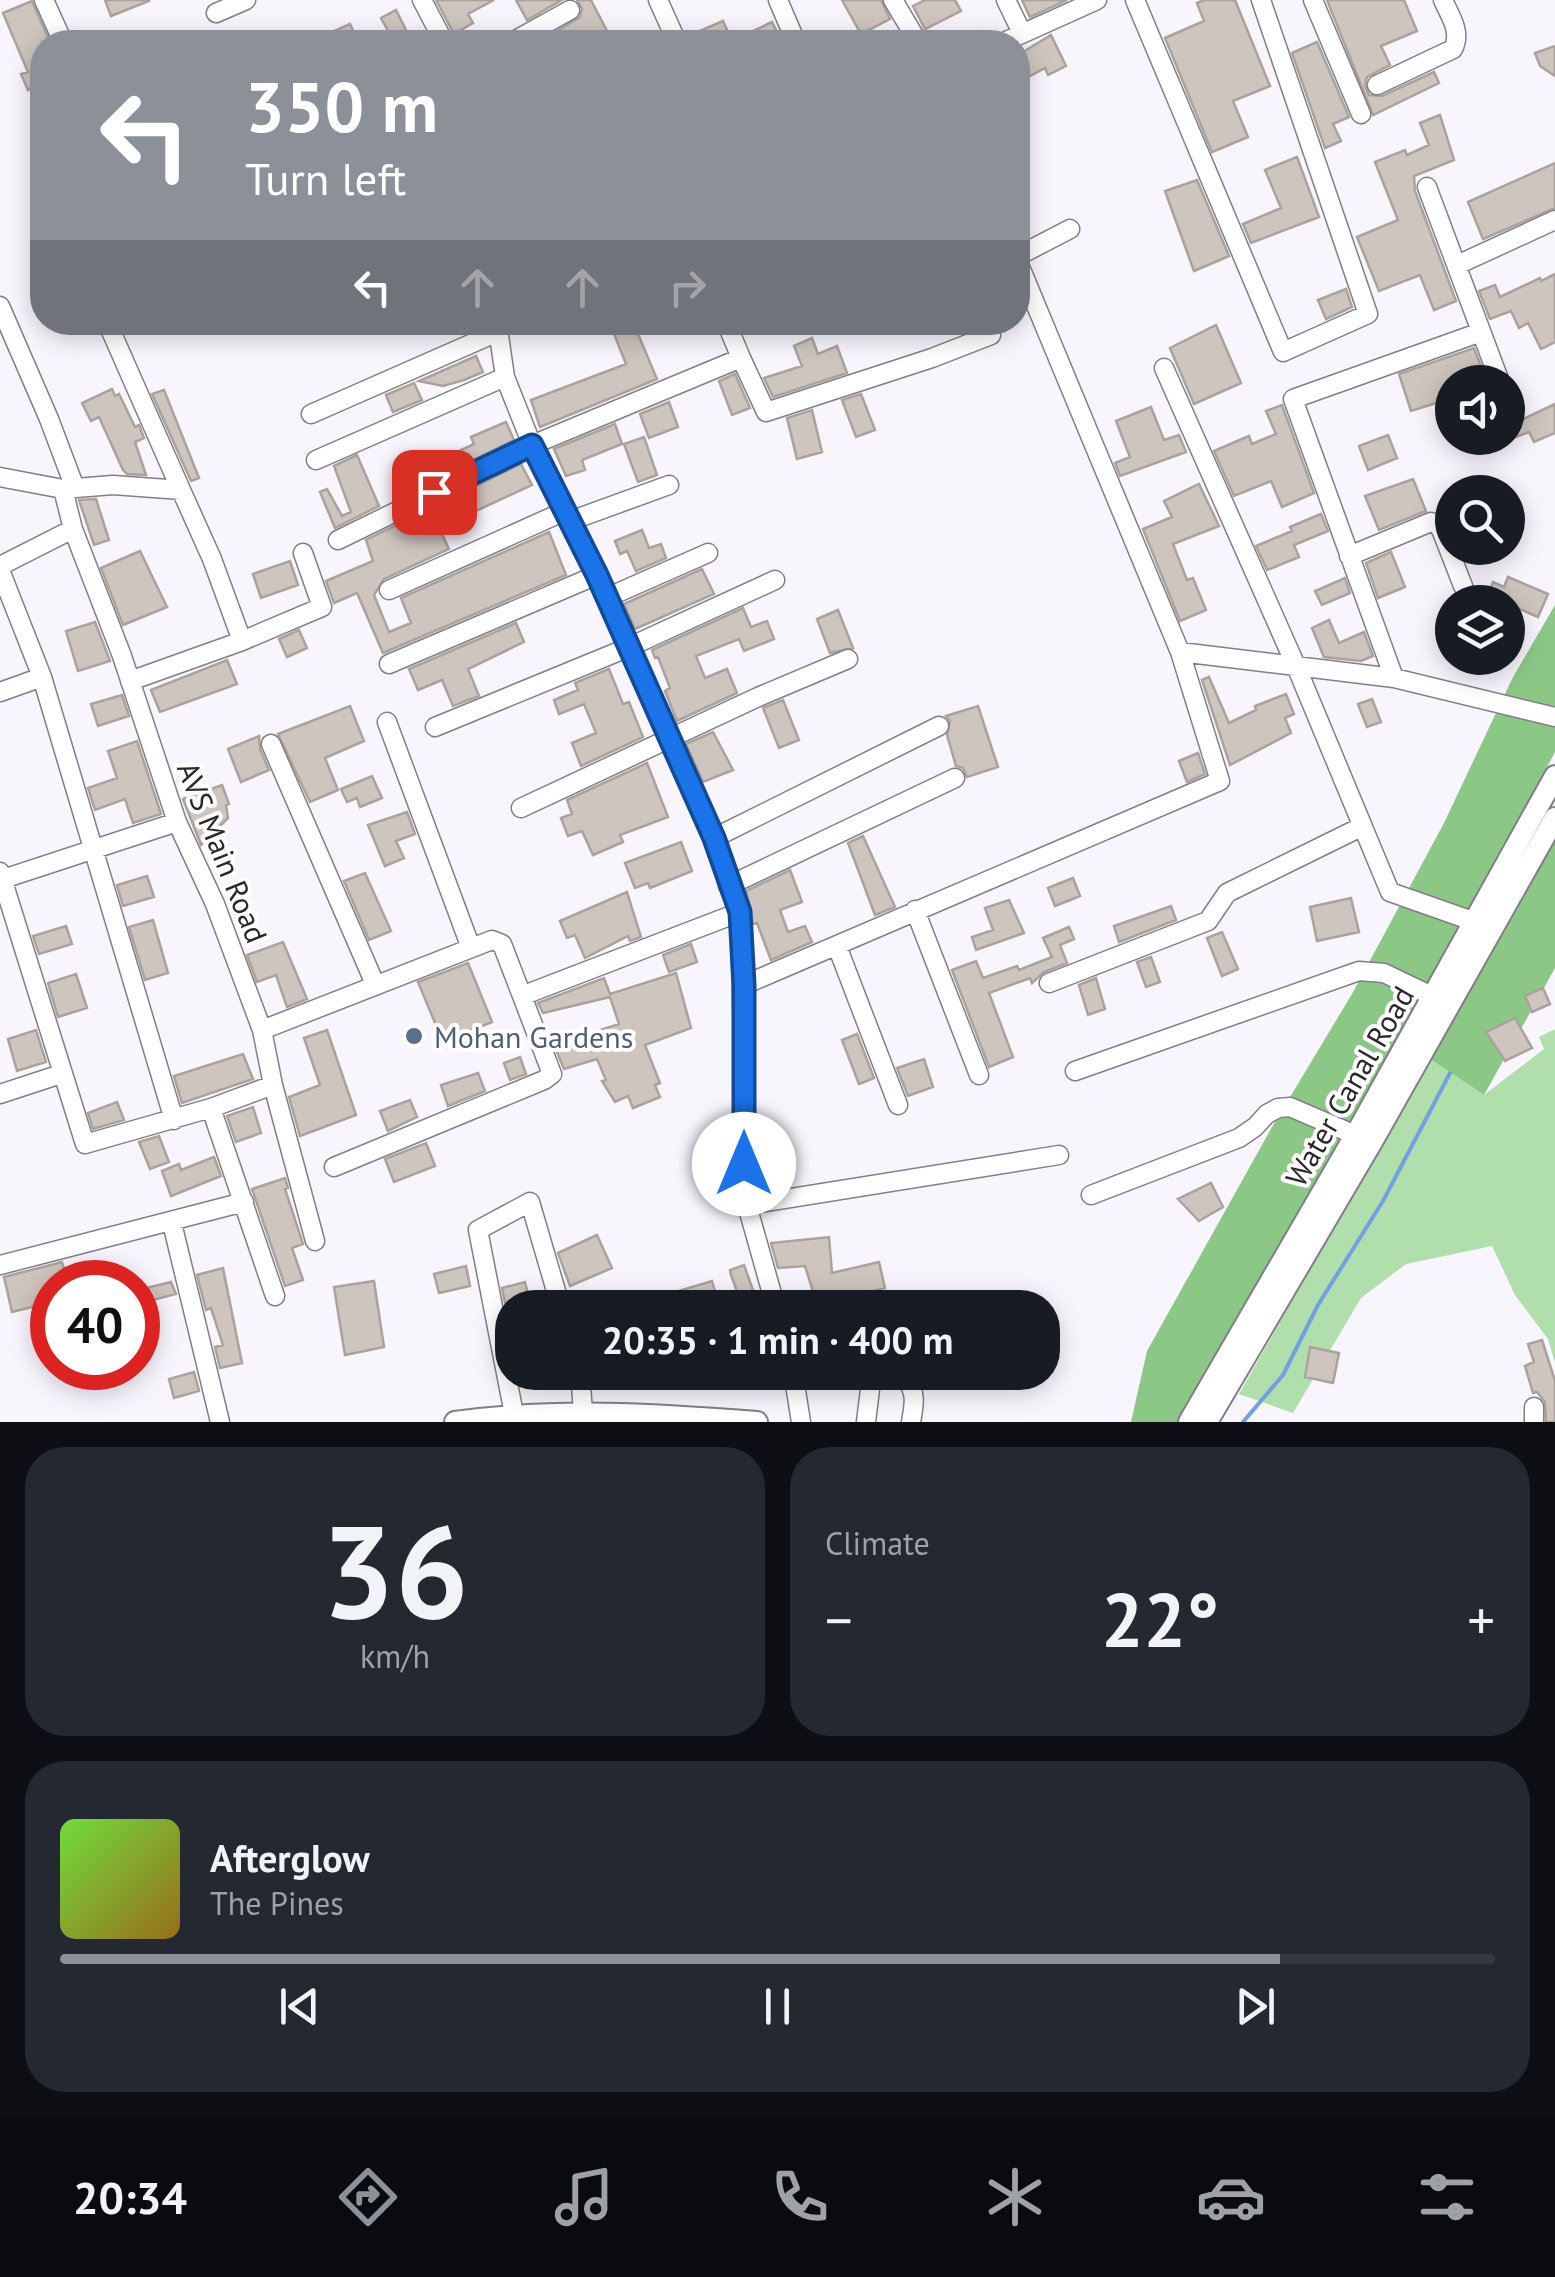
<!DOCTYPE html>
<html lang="en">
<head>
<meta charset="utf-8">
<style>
	:root { --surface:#171b24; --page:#242831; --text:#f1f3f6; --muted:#9ea1a6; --line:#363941; --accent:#8c9099 }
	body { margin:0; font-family:"PT Sans",sans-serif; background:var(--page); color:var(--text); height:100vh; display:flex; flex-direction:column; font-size:38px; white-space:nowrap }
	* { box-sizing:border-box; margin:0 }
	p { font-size:32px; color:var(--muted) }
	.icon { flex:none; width:55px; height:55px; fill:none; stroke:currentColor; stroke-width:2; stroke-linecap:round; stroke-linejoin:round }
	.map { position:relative; height:1422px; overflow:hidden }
	.side { display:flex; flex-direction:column; gap:25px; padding:25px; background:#0d0f14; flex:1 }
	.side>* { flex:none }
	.guide { position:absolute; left:30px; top:30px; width:1000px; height:305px; border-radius:40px; box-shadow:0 5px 25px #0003; background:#8c9099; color:#fff; overflow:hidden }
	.buttons { position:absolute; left:1435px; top:365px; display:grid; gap:20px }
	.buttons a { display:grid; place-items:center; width:90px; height:90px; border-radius:50%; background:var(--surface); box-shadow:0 5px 25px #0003; font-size:50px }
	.speed { position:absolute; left:30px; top:1260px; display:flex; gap:20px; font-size:50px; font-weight:700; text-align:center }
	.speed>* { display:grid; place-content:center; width:130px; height:130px; border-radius:50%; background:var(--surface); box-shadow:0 5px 25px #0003; line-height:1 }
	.speed .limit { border:15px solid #d22; background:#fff; color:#111 }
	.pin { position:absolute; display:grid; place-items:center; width:85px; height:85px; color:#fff; margin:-42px; border-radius:20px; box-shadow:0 5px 15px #0006 }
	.me { position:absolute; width:110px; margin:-55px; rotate:0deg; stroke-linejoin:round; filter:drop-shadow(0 0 8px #0008) }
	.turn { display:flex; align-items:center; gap:35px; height:210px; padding:0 50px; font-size:45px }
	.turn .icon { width:130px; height:130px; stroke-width:2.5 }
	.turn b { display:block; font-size:70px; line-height:85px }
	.lanes { display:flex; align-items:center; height:95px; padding:0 50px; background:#0003; justify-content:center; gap:50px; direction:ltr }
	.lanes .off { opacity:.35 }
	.big { font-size:75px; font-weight:700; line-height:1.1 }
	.side .card { flex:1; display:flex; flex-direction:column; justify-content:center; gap:15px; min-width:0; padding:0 35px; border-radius:40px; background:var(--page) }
	.side .dial { align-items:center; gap:0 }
	.dial b { font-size:130px; line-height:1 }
	.song { display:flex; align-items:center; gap:30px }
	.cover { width:120px; height:120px; border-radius:15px; background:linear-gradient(135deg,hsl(100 70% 55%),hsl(40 70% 35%)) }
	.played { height:10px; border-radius:5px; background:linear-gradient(90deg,var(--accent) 85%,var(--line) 85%) }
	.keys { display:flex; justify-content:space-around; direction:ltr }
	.heat { display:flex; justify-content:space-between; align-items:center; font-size:55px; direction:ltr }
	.side .tiles { flex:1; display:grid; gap:25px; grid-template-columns:1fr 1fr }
	.card:last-child { grid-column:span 2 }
	.trip { position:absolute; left:495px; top:1290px; width:565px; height:100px; border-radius:40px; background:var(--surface); box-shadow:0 5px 25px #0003; font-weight:700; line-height:100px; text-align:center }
	.dock { display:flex; height:160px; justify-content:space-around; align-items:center; background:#090b0e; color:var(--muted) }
	.dock .icon { width:70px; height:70px }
	.dock .current { color:var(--accent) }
	.dock b { font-size:45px; color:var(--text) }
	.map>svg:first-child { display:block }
	.green { fill:#b0dfab }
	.forest { fill:#8bc886 }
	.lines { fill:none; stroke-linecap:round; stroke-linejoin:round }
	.stream { stroke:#72a0e3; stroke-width:4 }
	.building { fill:#cec5be; stroke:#aba29c; stroke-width:2.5 }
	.minor-casing { stroke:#817e87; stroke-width:21 }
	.major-casing { stroke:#817e87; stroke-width:24 }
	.minor { stroke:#fff; stroke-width:18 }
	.major { stroke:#fff; stroke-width:20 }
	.route-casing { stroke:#114b97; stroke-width:25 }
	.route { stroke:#1a73e8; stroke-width:18 }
	.service-dot { fill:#5c6f8a; stroke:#fff; stroke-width:4 }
	.labels { text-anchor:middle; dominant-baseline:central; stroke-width:8; stroke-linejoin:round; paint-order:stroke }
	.street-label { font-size:30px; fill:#29272b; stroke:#fff }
	.service-label { font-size:30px; fill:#4e5e75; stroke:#fff; text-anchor:start }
</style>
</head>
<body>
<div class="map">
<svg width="1555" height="1422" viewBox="0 0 1555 1422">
	<rect width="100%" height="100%" fill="#f8f5fd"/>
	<!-- green -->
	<path class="green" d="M1555,1029V1363L1548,1339L1515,1295L1492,1246L1406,1264L1361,1298L1293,1413L1239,1394L1430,1059L1484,1095L1544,1049L1539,1037Z"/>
	<!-- forest -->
	<path class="forest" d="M1555,605V752L1393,1054L1182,1422H1131L1147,1351L1272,1127L1352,994L1444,823L1513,677Z
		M1555,841V968L1484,1095L1430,1059Z"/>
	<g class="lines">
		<!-- stream -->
		<path class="stream" d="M1243,1422L1283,1375L1318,1305L1383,1201L1450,1073"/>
	</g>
	<!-- building -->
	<path class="building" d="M105,0H149V1L111,16Z
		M436,0H494L468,14L473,23L454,34Z
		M516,0H562L527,20Z
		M577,0H591L607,31L584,42H539L580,17L582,9Z
		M842,0H881L890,19L861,34Z
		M925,0H955L961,11L925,29L913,6Z
		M1022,0H1067L1030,17Z
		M1204,0H1235L1270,86L1233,101L1248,137L1212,152L1165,38L1204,21L1197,3Z
		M1327,0H1404L1417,31L1381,46L1390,65L1367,77L1365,85L1369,95L1382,96L1434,72L1439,83L1373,115Z
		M32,1L50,42H42V84L28,90L21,74L28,72L3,13Z
		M396,10L406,30L392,38L381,18Z
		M723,21L732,41L772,22L782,42H689L688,36Z
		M350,24L355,35L340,42H310Z
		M1051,35L1066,66L1048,75L1045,68L1021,81L1018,73V55Z
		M1317,42L1349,117L1333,124L1341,141L1325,148L1292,53Z
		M1555,46V76L1540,66L1535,53Z
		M1440,115L1454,160L1414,176L1415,191L1456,301L1434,310L1420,275L1379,291L1357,237L1398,220L1375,162L1405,150L1407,155L1429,145L1420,123Z
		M1297,157L1319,217L1251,243L1243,224L1281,208L1265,170Z
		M1555,163V208L1483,239L1468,202Z
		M1197,180L1229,256L1194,271L1165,191Z
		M1555,274V342L1541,349L1528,323L1519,328L1511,311L1490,319L1479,291L1495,285L1500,297L1540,278L1541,281Z
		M1346,289L1352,307L1326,319L1318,300Z
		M627,322H633L657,379L540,427L531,400L626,364L612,329Z
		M1216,325L1241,383L1194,404L1170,348Z
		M812,338L818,354L837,346L847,373L773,397L764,378L802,366L794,346Z
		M1474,348L1487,382H1452V398L1411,411L1399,374Z
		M476,356L483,372L464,380L443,386L419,381Z
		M735,374L750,408L732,415L719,381Z
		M414,383L422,400L393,412L386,395Z
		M112,389L115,396L119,394L135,427L139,425L144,438L135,442L146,475L127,474L123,470L99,417L91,421L82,403Z
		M164,390L199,478L191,481L152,394Z
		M861,394L875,430L856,437L842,400Z
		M669,402L678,427L649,438L640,414Z
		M1555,404V433L1534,442L1529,432L1508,440V426Z
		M1282,405L1314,493L1282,507L1271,481L1234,496L1214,451L1249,436L1252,444L1276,434L1266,411Z
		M1151,407L1164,440L1179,435L1186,452L1120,476L1115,463L1130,457L1116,421Z
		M812,410L822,452L797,459L787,418Z
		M506,422L514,440L418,487L408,468L436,454L440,460L474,444L471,437Z
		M615,424L622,444L582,460L585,470L566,476L554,449Z
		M1388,435L1397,458L1368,470L1359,446Z
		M644,437L657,475L638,482L624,444Z
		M357,455L379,506L335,528L320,492L327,489L342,516L351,512L334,466Z
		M521,464L532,485L439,528L449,549L384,579L374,595L389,632L411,623L401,598L549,532L566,575L383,653L357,593L334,603L326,581L373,561L366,540Z
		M1413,479L1426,511L1379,530L1365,496Z
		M1199,484L1219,526L1173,544L1187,580L1193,578L1206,610L1180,621L1143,529L1172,517L1164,501Z
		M96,499L109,540L94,545L79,500Z
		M1321,514L1328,531L1294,545L1299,557L1267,570L1256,546L1292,531L1290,527Z
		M642,530L649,548L661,544L666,558L636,571L627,551L620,554L615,541Z
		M140,551L167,607L123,625L101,568Z
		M1391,552L1405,587L1378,598L1366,563Z
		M290,561L298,585L261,598L253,574Z
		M702,569L714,594L635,629L624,604Z
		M1508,577L1548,594L1538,617L1488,595L1493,582L1504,587Z
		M1345,578L1350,593L1322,605L1315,591Z
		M743,608L751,627L767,621L774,639L744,651L739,639L696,656L705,678L727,669L737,693L677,721L665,691L670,688L658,657L655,658L652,650Z
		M838,610L853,648L830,653L817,619Z
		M1329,620L1339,643L1364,632L1373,656L1361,661L1324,657L1312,628Z
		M95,622L110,661L78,671L66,631Z
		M516,623L524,642L468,669L479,696L453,706L442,680L418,690L409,669Z
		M299,630L307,648L287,657L279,639Z
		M227,660L237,684L160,712L151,690Z
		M609,669L623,704L629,702L643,737L581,766L572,743L596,733L584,704L559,714L554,700L578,690L575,683Z
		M1209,677L1229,723L1256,710L1255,706L1286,694L1294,714L1285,718L1291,733L1230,765L1202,680Z
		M122,695L129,716L98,726L91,704Z
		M1372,699L1381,722L1367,727L1358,704Z
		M783,700L799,740L779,748L763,708Z
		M350,706L364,741L325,758L338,790L310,802L278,734Z
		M978,706L998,767L967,777L963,768L956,766L947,735L950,721L946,716Z
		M713,732L733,770L703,782L686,744Z
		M259,736L260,749L269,770L241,782L228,749Z
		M137,741L161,814L133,823L125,799L95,810L88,788L117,778L108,751Z
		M1198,753L1205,774L1187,782L1179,761Z
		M647,763L668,817L620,835L623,842L593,855L582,831L568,836L561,818L572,814L567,800Z
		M372,776L382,798L360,807L357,798L347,802L341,789Z
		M222,785L229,804L226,805L228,818L201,845L183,799Z
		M407,812L415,834L396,841L404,858L385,866L368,825Z
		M863,836L895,907L875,915L848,843Z
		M681,842L692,871L650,888L648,883L635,888L625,863Z
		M790,870L802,902L780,910L788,932L805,926L812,942L771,960L757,923L753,924L746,891Z
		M365,873L391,931L369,940L344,881Z
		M147,876L154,897L123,906L117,885Z
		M1073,878L1080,896L1055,906L1048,888Z
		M627,892L641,937L630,941L628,936L585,958L575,935L567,938L560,921Z
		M1351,898L1359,932L1317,941L1310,907Z
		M1009,900L1024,933L976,950L972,937L993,930L985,908Z
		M1171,906L1176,920L1119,942L1114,926Z
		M153,920L168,973L145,980L129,927Z
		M66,926L72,944L39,954L33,936Z
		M1069,927L1074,939L1060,945L1067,963L1044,972L1032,983L1030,978L989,993L1013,1057L989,1067L952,970L976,961L983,978L1017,966L1019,970L1052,957L1043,938Z
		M1222,932L1238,969L1222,976L1207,938Z
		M283,942L307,999L287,1007L276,975L257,982L247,955Z
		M691,944L697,962L669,972L663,955Z
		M1151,957L1160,982L1146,987L1137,962Z
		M468,963L492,1022L443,1042L418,982Z
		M676,973L691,1028L645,1045L660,1083L655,1085L660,1097L633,1108L628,1096L615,1102L602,1081L606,1080L597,1059L564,1069L554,1045L619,1024L610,997L543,1013L538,1003L604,978L610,994Z
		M76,974L87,1008L58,1017L48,983Z
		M1096,978L1105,1009L1088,1015L1079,985Z
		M1543,988L1550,1004L1532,1012L1525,996Z
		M1515,1018L1532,1048L1505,1061L1486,1032Z
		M36,1030L46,1062L17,1071L8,1039Z
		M327,1030L356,1115L300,1136L289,1097L320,1085L304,1038Z
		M857,1034L874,1078L859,1084L842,1040Z
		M243,1054L253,1079L182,1103L174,1076Z
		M520,1057L526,1074L510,1080L504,1063Z
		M924,1059L933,1087L908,1096L897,1068Z
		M478,1073L485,1091L448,1106L441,1085Z
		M410,1100L417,1117L388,1131L380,1111Z
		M117,1102L124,1120L93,1129L88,1113Z
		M253,1107L261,1133L236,1142L227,1116Z
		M159,1136L169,1162L150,1169L139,1142Z
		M426,1143L435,1166L394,1182L385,1159Z
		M214,1157L221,1176L171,1196L162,1171L179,1164L181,1170Z
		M285,1178L288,1188L285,1189L303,1244L292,1248L303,1280L285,1286L252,1189Z
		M1211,1183L1223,1207L1199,1221L1178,1199Z
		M597,1235L612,1268L570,1286L558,1253Z
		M829,1237L832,1273L879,1262L885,1288L817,1304L805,1266L778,1268L771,1243Z
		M62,1262L68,1282H52V1302L12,1312L4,1277Z
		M744,1265L754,1293L759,1308H743L731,1275L730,1270Z
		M466,1266L470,1286L439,1293L434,1274Z
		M223,1268L242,1363L220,1368L215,1347L223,1345L211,1308L206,1310L197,1275Z
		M374,1281L384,1347L345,1355L334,1287Z
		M712,1281L720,1308H679L675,1292Z
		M171,1282L176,1294L138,1304V1290Z
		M525,1282L529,1298L512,1302L511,1332L502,1288Z
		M1542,1340L1555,1381V1422H1546L1545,1402L1537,1392L1533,1393L1525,1366L1534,1362L1528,1344Z
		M1310,1347L1339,1353L1333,1383L1305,1377Z
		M194,1372L199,1391L174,1398L169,1379Z"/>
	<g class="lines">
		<defs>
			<path id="minor" d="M44,0L63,42
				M422,0L444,42
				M658,0L677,42
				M778,0L796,42
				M893,0L918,42
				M1006,0L1022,33
				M1135,0L1283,352L1368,314L1261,0
				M1313,0L1361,114
				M216,13L246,0
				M512,42L570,10
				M1004,42L1097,0
				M1377,85L1453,49C1462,32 1450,16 1443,0
				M1427,187L1500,382
				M1018,256L1070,229
				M1457,265L1555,220
				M0,306L49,419L75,488
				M497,322L505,377L532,445L597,575L714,838L740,912L747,1205L776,1308
				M741,358L766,412L932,358L991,335
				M1164,368L1296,666L1390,892L1484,925
				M311,414L500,331
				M316,460L505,377
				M0,477L63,489L113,485L181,490L107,322
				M63,489L73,529L122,656L177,822L215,904L262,1030L273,1085L315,1241
				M181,490L212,559L242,641
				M570,521L669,485
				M338,540L532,445L741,358L726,322
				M1349,556L1431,522L1438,524L1442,532L1463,586
				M0,566L73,529
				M0,570L42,677
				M389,590L565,511
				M606,598L708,553
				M1180,652L1394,678L1555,717
				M389,664L597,575
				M1394,678L1293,399L1481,332
				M130,681L242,641L322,607L303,553
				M0,692L42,677L174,1120
				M387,722L471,948
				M435,727L627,648L775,580
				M271,744L375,984
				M521,808L758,697L848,659
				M714,838L939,726
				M0,872L85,1144L211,1108L275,1296
				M0,880L177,822
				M728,886L955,778
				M915,910L979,1075
				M837,946L898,1105
				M1049,983L1208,921L1227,893L1361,827
				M744,985L1220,781L1180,652L1018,262
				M524,995L740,912
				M262,1030L492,940L502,944L552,1074L544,1080L334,1167
				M1075,1071L1359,971L1384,973L1434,997
				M0,1094L61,1074
				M211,1108L273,1085
				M1091,1195L1239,1138L1255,1127L1267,1114L1278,1108L1290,1107L1367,1140
				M747,1205L1059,1155
				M172,1223L220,1422
				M0,1265L244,1202
				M580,1372L583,1412
				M793,1372L801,1422
				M1534,1407V1422
				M514,1414L478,1230L530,1202L561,1308
				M866,1422L871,1381L877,1374L906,1379C917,1393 914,1405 911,1422"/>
			<path id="major" d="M455,1422C557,1408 655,1414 757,1422
				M1189,1422L1356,1134L1555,776
				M1207,1422L1372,1142L1555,818"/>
		</defs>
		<!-- minor casing -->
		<use href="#minor" class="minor-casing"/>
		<!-- major casing -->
		<use href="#major" class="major-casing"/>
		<!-- minor -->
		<use href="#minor" class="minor"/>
		<!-- major -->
		<use href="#major" class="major"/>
	</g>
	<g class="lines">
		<defs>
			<path id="route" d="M434,492L532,445L597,575L714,838L740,912L744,985V1164"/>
		</defs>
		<!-- route casing -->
		<use href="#route" class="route-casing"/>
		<!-- route -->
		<use href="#route" class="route"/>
	</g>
	<!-- markers -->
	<circle class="service-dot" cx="414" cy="1036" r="10"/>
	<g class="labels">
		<!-- street labels -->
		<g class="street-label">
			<text transform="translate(223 852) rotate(68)">AVS Main Road</text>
			<text transform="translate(1349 1086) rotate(-60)">Water Canal Road</text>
		</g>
		<!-- service labels -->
		<g class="service-label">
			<text x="434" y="1036">Mohan Gardens</text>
		</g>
	</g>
</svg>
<div class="buttons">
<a><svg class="icon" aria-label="sound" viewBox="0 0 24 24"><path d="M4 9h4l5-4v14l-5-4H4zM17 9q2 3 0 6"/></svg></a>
<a><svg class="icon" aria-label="search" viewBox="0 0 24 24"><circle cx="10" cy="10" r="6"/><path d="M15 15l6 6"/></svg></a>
<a><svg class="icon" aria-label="layers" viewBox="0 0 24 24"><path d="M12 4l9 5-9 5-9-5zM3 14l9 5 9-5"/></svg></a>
</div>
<div class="speed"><div class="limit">40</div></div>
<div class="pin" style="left:434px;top:492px;background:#d93025"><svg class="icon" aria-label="arrive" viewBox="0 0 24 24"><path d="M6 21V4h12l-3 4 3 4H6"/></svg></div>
<svg class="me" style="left:744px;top:1164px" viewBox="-20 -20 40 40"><circle r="19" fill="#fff"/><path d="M0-13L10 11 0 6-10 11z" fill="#1a73e8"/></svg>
<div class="trip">20:35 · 1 min · 400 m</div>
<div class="guide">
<div class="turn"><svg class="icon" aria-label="left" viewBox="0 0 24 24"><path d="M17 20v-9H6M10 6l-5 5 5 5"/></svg><div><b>350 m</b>Turn left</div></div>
<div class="lanes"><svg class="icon" aria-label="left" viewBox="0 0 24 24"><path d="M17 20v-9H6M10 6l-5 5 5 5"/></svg><svg class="icon off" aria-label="ahead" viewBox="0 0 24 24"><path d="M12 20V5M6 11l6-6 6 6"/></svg><svg class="icon off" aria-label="ahead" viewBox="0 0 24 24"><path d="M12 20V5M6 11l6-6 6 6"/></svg><svg class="icon off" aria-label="right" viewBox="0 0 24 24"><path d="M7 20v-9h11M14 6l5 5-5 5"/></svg></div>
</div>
</div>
<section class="side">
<div class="tiles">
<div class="card dial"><b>36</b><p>km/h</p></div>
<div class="card"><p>Climate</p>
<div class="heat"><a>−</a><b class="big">22°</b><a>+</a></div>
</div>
<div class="card">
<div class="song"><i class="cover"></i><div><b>Afterglow</b><p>The Pines</p></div></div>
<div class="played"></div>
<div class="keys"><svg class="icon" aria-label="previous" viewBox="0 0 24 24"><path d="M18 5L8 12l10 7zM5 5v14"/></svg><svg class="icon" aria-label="pause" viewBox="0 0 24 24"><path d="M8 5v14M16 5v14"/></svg><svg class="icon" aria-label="next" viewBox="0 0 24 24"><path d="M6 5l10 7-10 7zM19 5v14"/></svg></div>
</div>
</div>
</section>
<nav class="dock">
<b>20:34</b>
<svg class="icon current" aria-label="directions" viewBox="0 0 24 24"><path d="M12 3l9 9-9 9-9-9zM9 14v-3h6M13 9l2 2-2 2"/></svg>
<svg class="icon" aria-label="music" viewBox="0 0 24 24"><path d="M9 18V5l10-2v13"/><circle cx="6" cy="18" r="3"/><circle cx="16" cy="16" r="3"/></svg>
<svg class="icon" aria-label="phone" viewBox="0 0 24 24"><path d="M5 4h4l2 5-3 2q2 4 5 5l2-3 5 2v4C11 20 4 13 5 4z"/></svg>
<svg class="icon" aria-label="climate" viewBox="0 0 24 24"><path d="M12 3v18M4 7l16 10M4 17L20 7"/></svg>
<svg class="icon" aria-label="car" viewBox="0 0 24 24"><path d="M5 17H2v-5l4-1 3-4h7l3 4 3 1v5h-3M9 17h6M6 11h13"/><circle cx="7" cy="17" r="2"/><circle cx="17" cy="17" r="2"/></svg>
<svg class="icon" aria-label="filters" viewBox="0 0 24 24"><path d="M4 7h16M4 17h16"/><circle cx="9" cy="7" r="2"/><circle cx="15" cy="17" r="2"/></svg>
</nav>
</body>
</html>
